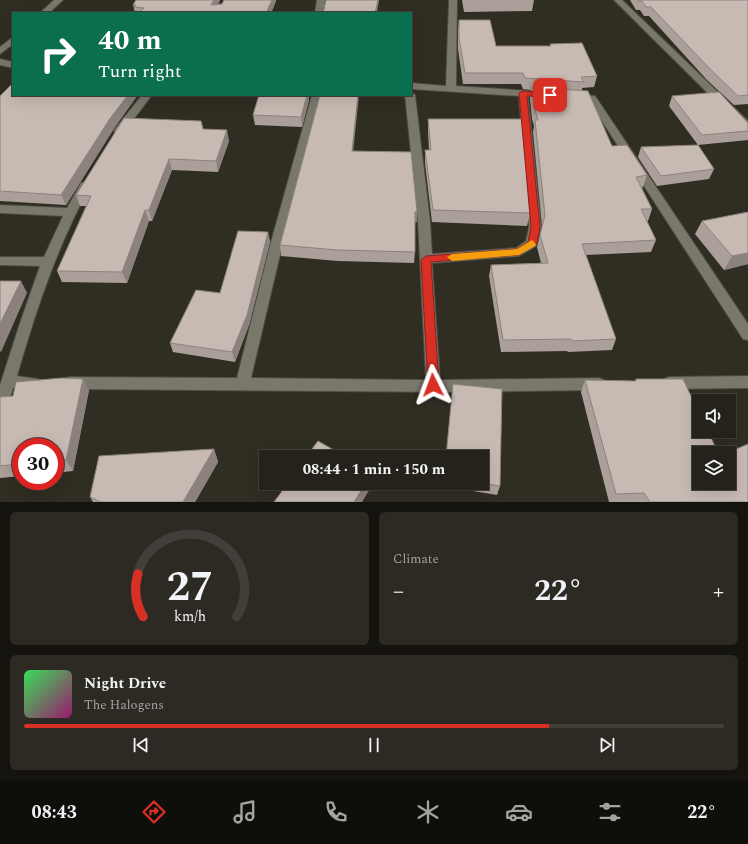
<!DOCTYPE html>
<html lang="en">
<head>
<meta charset="utf-8">
<style>
	:root { --surface:#24221a; --page:#2c2a23; --text:#f1f3f6; --muted:#a3a4a2; --line:#413f39; --accent:#d93025 }
	body { margin:0; font-family:Spectral,serif; background:var(--page); color:var(--text); height:100vh; display:flex; flex-direction:column; font-size:15px; white-space:nowrap }
	* { box-sizing:border-box; margin:0 }
	p { font-size:13px; color:var(--muted) }
	.icon { flex:none; width:22px; height:22px; fill:none; stroke:currentColor; stroke-width:2; stroke-linecap:round; stroke-linejoin:round }
	.map { position:relative; height:502px; overflow:hidden }
	.side { display:flex; flex-direction:column; gap:10px; padding:10px; background:#14130e; flex:1 }
	.side>* { flex:none }
	.top-card { position:absolute; left:12px; top:12px; width:400px; height:84px; border-radius:0px; box-shadow:0 4px 16px #0002,0 0 0 1px var(--line); background:#0b6e4f; color:#fff; overflow:hidden }
	.tools { position:absolute; left:692px; top:394px; display:grid; gap:8px }
	.tools a { display:grid; place-items:center; width:44px; height:44px; border-radius:0px; background:var(--surface); box-shadow:0 4px 16px #0002,0 0 0 1px var(--line); font-size:20px }
	.speed { position:absolute; left:12px; top:438px; display:flex; gap:8px; font-size:20px; font-weight:700; text-align:center }
	.speed>* { display:grid; place-content:center; width:52px; height:52px; border-radius:50%; background:var(--surface); box-shadow:0 4px 16px #0002,0 0 0 1px var(--line); line-height:1 }
	.speed .limit { border:6px solid #d22; background:#fff; color:#111 }
	.pin { position:absolute; display:grid; place-items:center; width:34px; height:34px; color:#fff; margin:-17px; border-radius:8px; box-shadow:0 2px 6px #0006 }
	.me { position:absolute; width:44px; margin:-22px; rotate:357deg; stroke-linejoin:round; filter:drop-shadow(0 0 3px #0008) }
	.turn { display:flex; align-items:center; gap:14px; height:84px; padding:0 20px; font-size:18px }
	.turn .icon { width:52px; height:52px; stroke-width:2.5 }
	.turn b { display:block; font-size:28px; line-height:34px }
	.big { font-size:30px; font-weight:700; line-height:1.1 }
	.side .widget { flex:1; display:flex; flex-direction:column; justify-content:center; gap:6px; min-width:0; padding:0 14px; border-radius:6px; background:var(--page) }
	.side .dial { align-items:center; gap:0 }
	.dial svg { height:104px; overflow:visible; fill:none; stroke:var(--line); stroke-width:7; stroke-linecap:round; text-anchor:middle }
	.dial text { fill:var(--text); stroke:none }
	.song { display:flex; align-items:center; gap:12px }
	.cover { width:48px; height:48px; border-radius:6px; background:linear-gradient(135deg,hsl(130 70% 55%),hsl(320 70% 35%)) }
	.played { height:4px; border-radius:2px; background:linear-gradient(90deg,var(--accent) 75%,var(--line) 75%) }
	.keys { display:flex; justify-content:space-around; direction:ltr }
	.heat { display:flex; justify-content:space-between; align-items:center; font-size:22px; direction:ltr }
	.side .tiles { flex:1; display:grid; gap:10px; grid-template-columns:1fr 1fr }
	.widget:last-child { grid-column:span 2 }
	.trip { position:absolute; left:259px; top:450px; width:230px; height:40px; border-radius:0px; background:var(--surface); box-shadow:0 4px 16px #0002,0 0 0 1px var(--line); font-weight:700; line-height:40px; text-align:center }
	.tab-bar { display:flex; height:64px; justify-content:space-around; align-items:center; background:#0e0e0a; color:var(--muted) }
	.tab-bar .icon { width:28px; height:28px }
	.tab-bar .active { color:var(--accent) }
	.tab-bar b { font-size:18px; color:var(--text) }
	.map>svg:first-child { display:block }
	.lines { fill:none; stroke-linecap:round; stroke-linejoin:round }
	.minor-casing { stroke:#4d4a41; stroke-width:2 }
	.minor { fill:#7a776b; fill-rule:evenodd }
	.wall { fill:#aba099 }
	.shaded-wall { fill:#8b827d }
	.building { fill:#c7bab2; stroke:#8b827d }
	.route { fill:#d93025; stroke:#8d1f18 }
	.slow { fill:#f59e0b }
</style>
</head>
<body>
<div class="map">
<svg width="748" height="502" viewBox="0 0 748 502">
	<rect width="100%" height="100%" fill="#302d22"/>
	<g class="lines">
		<defs>
			<path id="minor" d="M54,0H63L49,13H40Z
				M317,0H325L323,13H315Z
				M449,0H457L456,86L547,92L552,95L547,98L528,97L541,227L536,246L519,256L432,263L440,380L599,378L604,380L606,384L604,388L599,390L450,392L69,389L64,387L62,383L64,379L69,377L237,378L271,242L312,95H322L283,242L251,378L426,380L418,221L405,95H411V92L415,95L430,221L432,254L516,248L526,241L529,227L519,96L411,89V83L446,86Z
				M614,0H622L748,121V130L744,129Z
				M13,37V44L0,54V47Z
				M0,59L13,62V68L0,65Z
				M575,94L595,96L748,324V340L743,339L589,101L572,99L570,97Z
				M142,95H152L123,133H115L114,131L115,129Z
				M85,182L89,183L90,186C57,247 36,310 17,376L38,379L40,383L38,387L33,389L13,388L5,414L0,415V385L20,323L40,266L0,265V257H44L63,216L0,213V205L67,208L81,183Z
				M748,376V388L669,389L664,387L662,383L664,379L669,377Z"/>
		</defs>
		<!-- minor casing -->
		<use href="#minor" class="minor-casing"/>
		<!-- minor -->
		<use href="#minor" class="minor"/>
	</g>
	<!-- wall -->
	<path class="wall" d="M220,0L218,4L276,1L271,13H135L133,5Z
		M462,0H534L532,11L464,12Z
		M630,0H748V104L734,105L707,80L649,16H644L640,10H636Z
		M459,20L496,46H550V44L597,76L594,87L582,88V90L612,146L647,175L643,187L642,188L652,209L648,221H647L656,240L651,252L586,255L616,339L612,350L568,352L567,351L501,352L489,276L491,265L541,263L537,247L542,226L533,132L534,126L532,119L530,99L531,90L523,89L521,84H463L458,49V31Z
		M259,95H309V100L302,127L255,125L253,115Z
		M0,96L113,130L66,205L0,201Z
		M672,96L748,123V140L698,145L714,169L709,179L657,186L638,157L641,147L698,145L669,106Z
		M428,119L530,213L527,226L432,222L425,163V150H429L428,132Z
		M203,129L229,141L218,172L172,170L152,221H149L127,283L62,282L57,271L86,206H80L76,195Z
		M353,151L417,211V222H415V252L414,263L338,261L281,256L280,245Z
		M702,221L748,264L724,270L695,234Z
		M268,232L270,242L249,325L235,362L173,352L170,343L220,293Z
		M636,379L699,483L748,502H609L581,392L585,380L635,381Z
		M453,384L500,486L497,495L443,486V483H482V457H446Z
		M89,390L73,471L55,473V447H21V476L0,478V398Z
		M214,449L218,462L195,502H93L90,497Z"/>
	<!-- shaded-wall -->
	<path class="shaded-wall" d="M214,0H220L214,13L211,5Z
		M272,0H276V1L271,13H266Z
		M378,0H379L377,13H375Z
		M128,95H138L113,130L66,205L61,195L109,120Z
		M307,95H309V100L302,127L301,117Z
		M358,95H359L352,162V151Z
		M227,130L229,141L218,172L216,161Z
		M169,159L172,170L152,221L149,210Z
		M145,210L149,221L127,283L122,272Z
		M417,211V222L414,223L415,212Z
		M268,232L270,242L249,325L235,362L232,352Z
		M748,253V264L724,270L732,256Z
		M21,281L27,293L1,352L0,351V324Z
		M83,379L89,390L73,471L66,460Z
		M214,449L218,462L195,502H183Z
		M366,483H373V484L362,502H354Z"/>
	<!-- building -->
	<path class="building" d="M136,0H214L211,5L222,4L224,0H272L266,13H139L144,8L134,7L136,5H133Z
		M326,0H378L375,13H323Z
		M637,0H748V95L738,96L711,70L651,7H646L642,1H638Z
		M459,20H490L496,46H551L550,44L582,43L597,76L581,77L584,82L525,78L523,73H465L459,38Z
		M13,83V95H128L109,120L61,195L0,191V96Z
		M532,87L588,91L612,146L627,145L647,175L636,177L652,209H641L656,240L582,244L616,339L572,341L571,339L503,340L491,265L548,263L540,235L545,215L535,120H538L534,107Z
		M719,92L748,123V131L702,135L672,96Z
		M259,95H307L301,117L253,115Z
		M320,95H358L352,151L411,152L417,211L415,212V252L337,250L280,245Z
		M124,118L201,121L203,129L227,130L216,161L169,159L149,210H145L122,272L57,271L91,196L76,195Z
		M428,119H523L530,213L433,210L425,150H431Z
		M698,145L714,169L661,176L641,147Z
		M748,212V253L732,256L702,221Z
		M238,231L268,232L247,315L232,352L170,343L196,290L220,293Z
		M0,281H21L0,324Z
		M62,378L83,379L66,460L55,461V447H21V464L0,466V397L13,396L16,382Z
		M636,379H683L699,413V431H708L718,453H699V483H729V453H727L748,444V502H650L644,493L616,494L585,380L636,381Z
		M453,384L502,389L500,486L479,483H482V457H446Z
		M318,441L346,457H306Z
		M214,449L183,502H101L90,497L99,456Z
		M288,483H366L354,502H274Z"/>
	<!-- route -->
	<path class="route" d="M523,91L550,93L554,95L550,97L527,96L540,227L537,243L519,255L431,262L439,385L437,389L433,390L430,389L428,385L421,260L426,256L517,249L528,242L531,227L519,93Z"/>
	<!-- slow -->
	<path class="slow" d="M532,240L536,244L535,246L519,255L452,261L447,257L452,254L517,249Z"/>
</svg>
<div class="tools">
<a><svg class="icon" aria-label="sound" viewBox="0 0 24 24"><path d="M4 9h4l5-4v14l-5-4H4zM17 9q2 3 0 6"/></svg></a>
<a><svg class="icon" aria-label="layers" viewBox="0 0 24 24"><path d="M12 4l9 5-9 5-9-5zM3 14l9 5 9-5"/></svg></a>
</div>
<div class="speed"><div class="limit">30</div></div>
<div class="pin" style="left:550px;top:95px;background:#d93025"><svg class="icon" aria-label="arrive" viewBox="0 0 24 24"><path d="M6 21V4h12l-3 4 3 4H6"/></svg></div>
<svg class="me" style="left:433px;top:385px" viewBox="-20 -20 40 40"><path d="M0-17L14 15 0 8-14 15z" fill="#d93025" stroke="#fff" stroke-width="4"/></svg>
<div class="trip">08:44 · 1 min · 150 m</div>
<div class="top-card">
<div class="turn"><svg class="icon" aria-label="right" viewBox="0 0 24 24"><path d="M7 20v-9h11M14 6l5 5-5 5"/></svg><div><b>40 m</b>Turn right</div></div>
</div>
</div>
<section class="side">
<div class="tiles">
<div class="widget dial"><svg viewBox="0 0 100 80">
<path d="M14 69A42 42 0 1 1 86 69"/>
<path d="M14 69A42 42 0 0 1 10 36" stroke="#d93025"/>
<text x="50" y="56" font-size="32" font-weight="700">27</text>
<text x="50" y="72" font-size="11">km/h</text>
</svg></div>
<div class="widget"><p>Climate</p>
<div class="heat"><a>−</a><b class="big">22°</b><a>+</a></div>
</div>
<div class="widget">
<div class="song"><i class="cover"></i><div><b>Night Drive</b><p>The Halogens</p></div></div>
<div class="played"></div>
<div class="keys"><svg class="icon" aria-label="previous" viewBox="0 0 24 24"><path d="M18 5L8 12l10 7zM5 5v14"/></svg><svg class="icon" aria-label="pause" viewBox="0 0 24 24"><path d="M8 5v14M16 5v14"/></svg><svg class="icon" aria-label="next" viewBox="0 0 24 24"><path d="M6 5l10 7-10 7zM19 5v14"/></svg></div>
</div>
</div>
</section>
<nav class="tab-bar">
<b>08:43</b>
<svg class="icon active" aria-label="directions" viewBox="0 0 24 24"><path d="M12 3l9 9-9 9-9-9zM9 14v-3h6M13 9l2 2-2 2"/></svg>
<svg class="icon" aria-label="music" viewBox="0 0 24 24"><path d="M9 18V5l10-2v13"/><circle cx="6" cy="18" r="3"/><circle cx="16" cy="16" r="3"/></svg>
<svg class="icon" aria-label="phone" viewBox="0 0 24 24"><path d="M5 4h4l2 5-3 2q2 4 5 5l2-3 5 2v4C11 20 4 13 5 4z"/></svg>
<svg class="icon" aria-label="climate" viewBox="0 0 24 24"><path d="M12 3v18M4 7l16 10M4 17L20 7"/></svg>
<svg class="icon" aria-label="car" viewBox="0 0 24 24"><path d="M5 17H2v-5l4-1 3-4h7l3 4 3 1v5h-3M9 17h6M6 11h13"/><circle cx="7" cy="17" r="2"/><circle cx="17" cy="17" r="2"/></svg>
<svg class="icon" aria-label="filters" viewBox="0 0 24 24"><path d="M4 7h16M4 17h16"/><circle cx="9" cy="7" r="2"/><circle cx="15" cy="17" r="2"/></svg>
<b>22°</b>
</nav>
</body>
</html>
